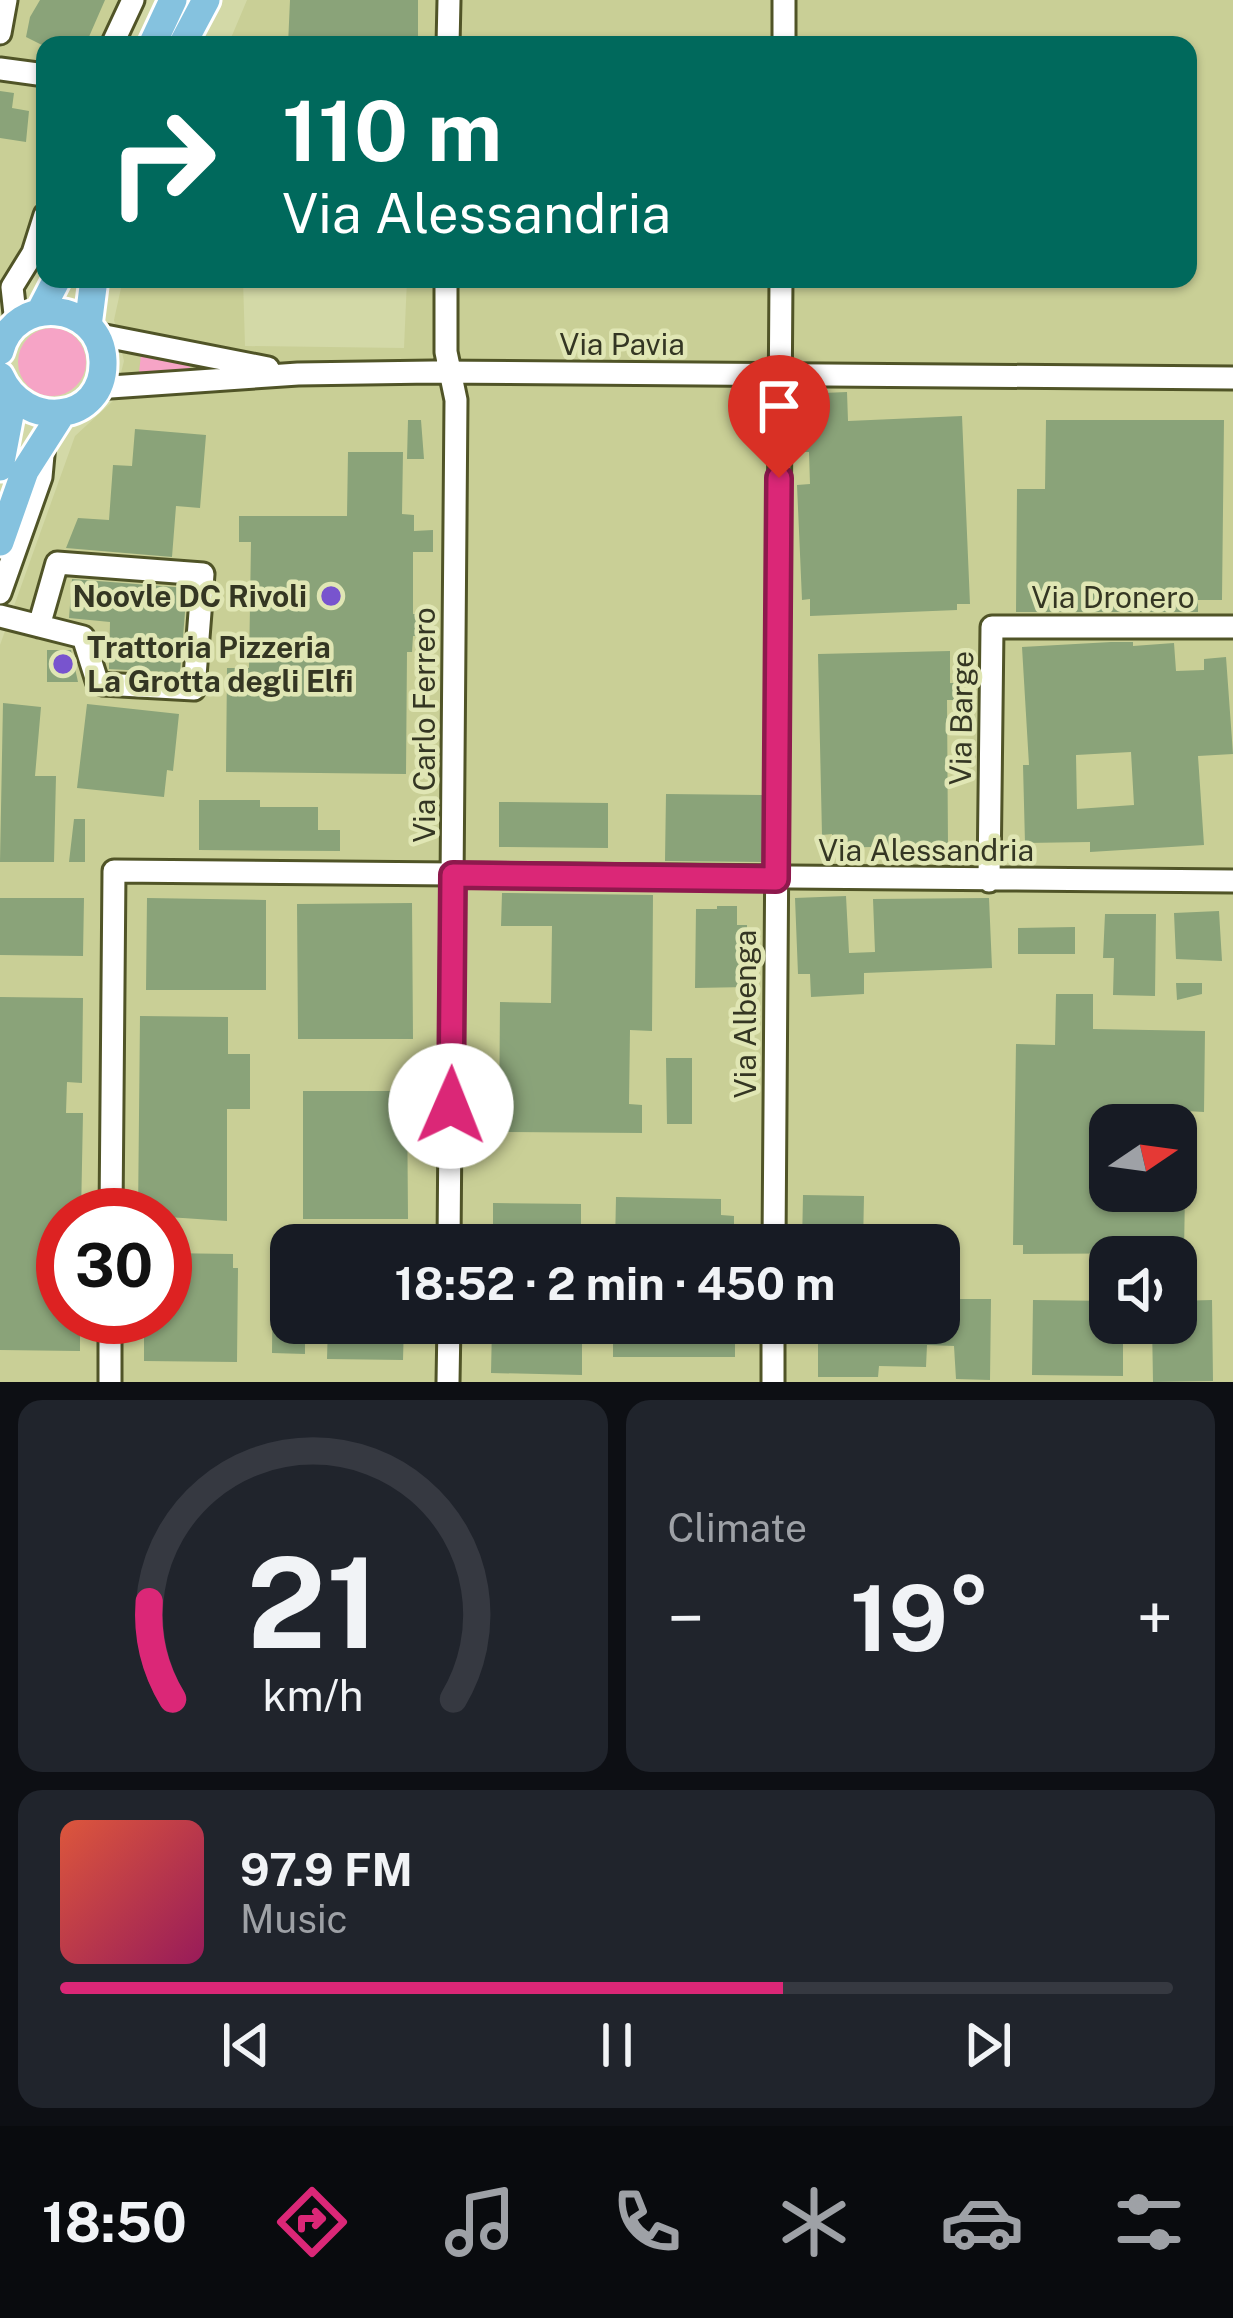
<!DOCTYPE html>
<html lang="en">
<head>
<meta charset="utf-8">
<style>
	:root { --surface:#171b24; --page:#20242c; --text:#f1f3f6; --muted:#9ea1a6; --line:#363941; --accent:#db2777 }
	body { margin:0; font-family:"Public Sans",sans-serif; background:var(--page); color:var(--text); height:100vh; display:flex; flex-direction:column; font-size:45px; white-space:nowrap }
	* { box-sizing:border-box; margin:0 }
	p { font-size:39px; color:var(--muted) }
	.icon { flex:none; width:66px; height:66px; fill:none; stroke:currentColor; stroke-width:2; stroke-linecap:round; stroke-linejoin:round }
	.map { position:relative; height:1382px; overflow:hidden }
	.panel { display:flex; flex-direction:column; gap:18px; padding:18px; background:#0d0f14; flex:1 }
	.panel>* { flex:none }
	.guide { position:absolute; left:36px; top:36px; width:1161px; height:252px; border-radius:24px; box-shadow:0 3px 9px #0004; background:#00695c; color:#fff; overflow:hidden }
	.needle { width:78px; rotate:77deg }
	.fabs { position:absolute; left:1089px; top:1104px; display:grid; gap:24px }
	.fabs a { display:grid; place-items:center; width:108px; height:108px; border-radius:24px; background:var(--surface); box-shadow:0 3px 9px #0004; font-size:60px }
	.speed { position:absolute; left:36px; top:1188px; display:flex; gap:24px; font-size:60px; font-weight:700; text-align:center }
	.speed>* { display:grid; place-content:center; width:156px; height:156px; border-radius:50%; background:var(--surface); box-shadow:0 3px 9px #0004; line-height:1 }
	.speed .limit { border:18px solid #d22; background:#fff; color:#111 }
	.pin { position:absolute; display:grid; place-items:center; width:102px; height:102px; color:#fff; margin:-123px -51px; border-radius:50% 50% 50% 0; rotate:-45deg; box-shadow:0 0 12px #0007 }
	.pin .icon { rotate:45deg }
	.me { position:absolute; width:132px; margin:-66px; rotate:1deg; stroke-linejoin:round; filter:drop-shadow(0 0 9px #0008) }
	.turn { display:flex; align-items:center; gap:42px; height:252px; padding:0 48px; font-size:54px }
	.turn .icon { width:156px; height:156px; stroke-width:2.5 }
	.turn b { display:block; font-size:84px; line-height:102px }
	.big { font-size:90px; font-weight:700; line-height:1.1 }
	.panel .widget { flex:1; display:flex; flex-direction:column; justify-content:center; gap:18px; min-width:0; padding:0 42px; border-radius:24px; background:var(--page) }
	.panel .dial { align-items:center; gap:0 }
	.dial svg { height:312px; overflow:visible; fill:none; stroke:var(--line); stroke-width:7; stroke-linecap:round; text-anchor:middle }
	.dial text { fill:var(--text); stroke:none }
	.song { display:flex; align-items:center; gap:36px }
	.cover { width:144px; height:144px; border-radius:18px; background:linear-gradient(135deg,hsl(10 70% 55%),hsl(330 70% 35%)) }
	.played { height:12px; border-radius:6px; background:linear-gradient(90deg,var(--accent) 65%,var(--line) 65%) }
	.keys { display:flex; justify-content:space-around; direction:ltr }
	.heat { display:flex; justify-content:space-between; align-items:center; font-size:66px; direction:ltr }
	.panel .tiles { flex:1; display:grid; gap:18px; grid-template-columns:1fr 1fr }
	.widget:last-child { grid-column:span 2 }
	.trip { position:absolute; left:270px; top:1224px; width:690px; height:120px; border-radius:24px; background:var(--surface); box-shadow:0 3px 9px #0004; font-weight:700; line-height:120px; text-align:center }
	.tab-bar { display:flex; height:192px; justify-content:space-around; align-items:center; background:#090b0e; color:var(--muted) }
	.tab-bar .icon { width:84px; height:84px }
	.tab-bar .current { color:var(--accent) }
	.tab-bar b { font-size:54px; color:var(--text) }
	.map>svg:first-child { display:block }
	.built { fill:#c9cf96; fill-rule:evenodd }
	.green { fill:#f6a4c6 }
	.building { fill:#8aa379; fill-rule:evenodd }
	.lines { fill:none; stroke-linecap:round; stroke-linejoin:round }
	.minor-casing { stroke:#505427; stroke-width:27 }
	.major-casing { stroke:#fff; stroke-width:33 }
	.minor { stroke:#fff; stroke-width:21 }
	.major { stroke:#85c2df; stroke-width:27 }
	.route-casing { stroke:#8e194d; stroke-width:30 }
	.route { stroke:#db2777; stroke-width:21 }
	.poi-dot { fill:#7854ce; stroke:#e0e6b4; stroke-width:4.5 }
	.labels { text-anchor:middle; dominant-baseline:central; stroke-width:9; stroke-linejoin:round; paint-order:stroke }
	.street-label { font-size:30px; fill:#343623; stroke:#e0e6b4 }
	.poi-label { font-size:30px; font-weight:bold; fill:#343623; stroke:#e0e6b4; text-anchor:end }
</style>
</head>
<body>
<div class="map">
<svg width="1233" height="1382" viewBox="0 0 1233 1382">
	<rect width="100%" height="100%" fill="#d3d9a7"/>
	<!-- built -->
	<path class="built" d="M0,0H118L99,45H45V182L0,302Z
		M247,0H1233V1382H0V645L75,436L114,400L124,361L114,320L123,279H243L245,346L404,348L407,279H1188V45H228ZM1110,1125H1176V1191H1110ZM63,1215H165V1317H63ZM291,1245H939V1323H291ZM1110,1257H1176V1323H1110Z"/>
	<!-- green -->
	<path class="green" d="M18 362a34 34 0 1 1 68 0a34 34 0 1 1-68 0Z
		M141,355L189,364L191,371L139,372Z"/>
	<!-- building -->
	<path class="building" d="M40,0H105L88,39L76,45H42L26,37L30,17Z
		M290,0H418V45H288Z
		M0,91L14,93L12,108L29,111L26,142L0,138Z
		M847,392L848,421L962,416L970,604H957V610L810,616V599L802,600L797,485L810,484L809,452H802L799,394Z
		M408,420H421L424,459H407Z
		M1046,420H1224L1222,600H1198V612H1016L1017,489H1045Z
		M135,429L206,435L200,508L176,506L172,557L66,548L78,518L109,520L113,465L132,466Z
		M348,452H403L402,514L414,515V531L433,530V552H413V614H433V636H413L412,652H407L406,774L226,772L227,668H249L251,542H239V516H347Z
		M72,579L187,588L180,673L109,669L110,622L69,618Z
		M1111,642H1133V646L1174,643L1176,671L1204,670V659L1226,657L1233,754L1198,756L1204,845L1090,852V842L1025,843L1023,765H1029L1022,647ZM1131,752L1134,805L1077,809L1076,755Z
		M47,650H71L78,682H47Z
		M950,651V683H958L959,700H947L948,845L832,848V834L822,835L818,654Z
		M3,703L41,707L35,776H56L54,862H0Z
		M87,704L179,714L173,771L167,770L164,797L77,788Z
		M666,794L762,795V862L665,861Z
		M199,800H260V807H318V830H340V851L199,850Z
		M499,802L608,803V848L499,847Z
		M74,819H85V862H69Z
		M502,893L653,895L652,1031L630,1030L629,1104L642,1105V1133L499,1132L500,1002L551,1003L552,926H501Z
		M846,896L849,953L875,952L873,899L989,898L992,968L864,973V994L811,997L810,974H798L795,898Z
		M0,898H84L83,956L0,955Z
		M147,898L266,900V990H146Z
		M412,903L413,1039H298L297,904Z
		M717,906H737V925H747V987L695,988L696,909H717Z
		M1219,911L1222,961L1176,959L1174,913Z
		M1105,914H1156L1155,996L1113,995L1114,958H1103Z
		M1075,927V954H1018V928Z
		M1176,983H1202V994L1177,1000Z
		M1056,994H1093V1029L1205,1031L1204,1112L1186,1111V1125H1110V1191H1185L1184,1253L1023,1254V1245H1013L1016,1044L1055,1045Z
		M0,997L83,998L82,1083L67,1082L66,1113H83L81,1215H63V1317H80V1351L0,1350Z
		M140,1016L228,1017V1054H250V1109H227V1221L138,1215Z
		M666,1058H692V1124H667Z
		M303,1091H407L408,1219H303Z
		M803,1195L864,1196L863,1245H802Z
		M616,1197L721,1199V1215L734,1216V1245H615Z
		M493,1203L581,1204V1238L493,1237Z
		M165,1253L233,1254V1268H238L237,1362L144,1361V1317H165Z
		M273,1254H291V1323H305V1354L272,1353Z
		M939,1299H991L990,1380L956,1379L954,1346L927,1345L926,1367L879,1366L878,1377H818V1323H939Z
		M1033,1300L1110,1301V1323H1123V1376L1032,1375Z
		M1212,1300L1213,1381L1153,1382L1152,1323H1176V1301Z
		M328,1323H404L403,1360L327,1359Z
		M613,1323H735V1357H613Z
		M492,1326L582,1327V1375L491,1373Z"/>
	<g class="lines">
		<defs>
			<path id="minor" d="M0,33L6,0
				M112,45L133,0
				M448,45L449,0
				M784,45V0
				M0,69L45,75
				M446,279V352L456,400L449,1245
				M16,323L12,287L33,253L45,215
				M95,334L268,368
				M96,388L298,374L433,372L1233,378
				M0,593L41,477L44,444
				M0,616L83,637L97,681L102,684L194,689L203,574L57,563L39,626
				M989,881L992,627H1233
				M111,1215L114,871L1233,881
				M774,1245L781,279
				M110,1382V1317
				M448,1382L449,1323
				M773,1382V1323"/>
			<path id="major" d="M152,45L173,0
				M182,45L206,0
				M41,310L57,279
				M88,326L94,279
				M0,351C14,294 101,300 103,361C105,424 24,431 0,376
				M0,467L13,399
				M0,542L25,471L62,413"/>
		</defs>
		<!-- minor casing -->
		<use href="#minor" class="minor-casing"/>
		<!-- major casing -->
		<use href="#major" class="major-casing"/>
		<!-- minor -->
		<use href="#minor" class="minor"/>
		<!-- major -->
		<use href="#major" class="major"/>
	</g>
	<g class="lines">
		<defs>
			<path id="route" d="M451,1106L453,875L776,879L779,478"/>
		</defs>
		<!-- route casing -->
		<use href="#route" class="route-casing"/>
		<!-- route -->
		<use href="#route" class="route"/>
	</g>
	<!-- markers -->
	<g class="poi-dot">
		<circle cx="331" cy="596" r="12"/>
		<circle cx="63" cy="664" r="12"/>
	</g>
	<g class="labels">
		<!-- street labels -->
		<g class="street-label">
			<text x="622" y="344">Via Pavia</text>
			<text x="1113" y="597">Via Dronero</text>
			<text transform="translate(961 718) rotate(-89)">Via Barge</text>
			<text transform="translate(424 725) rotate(-90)">Via Carlo Ferrero</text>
			<text x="926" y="850">Via Alessandria</text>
			<text transform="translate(745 1014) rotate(-90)">Via Albenga</text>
		</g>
		<!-- poi labels -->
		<g class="poi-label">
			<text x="307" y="596">Noovle DC Rivoli</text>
			<text x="87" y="647" text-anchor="start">Trattoria Pizzeria<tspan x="87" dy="34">La Grotta degli Elfi</tspan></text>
		</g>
	</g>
</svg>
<div class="fabs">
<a><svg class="needle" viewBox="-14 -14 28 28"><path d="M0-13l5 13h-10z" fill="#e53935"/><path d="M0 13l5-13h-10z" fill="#9ea1a6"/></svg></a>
<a><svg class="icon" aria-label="sound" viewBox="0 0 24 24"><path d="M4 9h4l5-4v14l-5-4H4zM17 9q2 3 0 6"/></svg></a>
</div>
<div class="speed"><div class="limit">30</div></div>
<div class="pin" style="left:779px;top:478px;background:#d93025"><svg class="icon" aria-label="arrive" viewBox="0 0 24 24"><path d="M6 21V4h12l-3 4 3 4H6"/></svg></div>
<svg class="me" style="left:451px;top:1106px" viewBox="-20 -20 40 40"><circle r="19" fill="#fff"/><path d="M0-13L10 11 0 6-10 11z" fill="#db2777"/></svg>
<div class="trip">18:52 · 2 min · 450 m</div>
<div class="guide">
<div class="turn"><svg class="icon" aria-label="right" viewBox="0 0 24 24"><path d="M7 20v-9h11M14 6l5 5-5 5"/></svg><div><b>110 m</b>Via Alessandria</div></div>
</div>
</div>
<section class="panel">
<div class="tiles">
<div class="widget dial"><svg viewBox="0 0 100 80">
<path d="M14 69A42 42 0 1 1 86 69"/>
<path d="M14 69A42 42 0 0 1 8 44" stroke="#db2777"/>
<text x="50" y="56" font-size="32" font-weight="700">21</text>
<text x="50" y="72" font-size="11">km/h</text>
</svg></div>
<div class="widget"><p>Climate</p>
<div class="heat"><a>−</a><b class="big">19°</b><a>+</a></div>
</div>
<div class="widget">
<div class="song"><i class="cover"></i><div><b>97.9 FM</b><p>Music</p></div></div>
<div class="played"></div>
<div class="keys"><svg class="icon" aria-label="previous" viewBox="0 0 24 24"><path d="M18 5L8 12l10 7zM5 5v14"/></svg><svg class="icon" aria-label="pause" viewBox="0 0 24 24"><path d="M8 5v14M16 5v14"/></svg><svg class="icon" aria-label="next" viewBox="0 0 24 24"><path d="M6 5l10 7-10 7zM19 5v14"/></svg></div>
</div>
</div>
</section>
<nav class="tab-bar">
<b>18:50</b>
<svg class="icon current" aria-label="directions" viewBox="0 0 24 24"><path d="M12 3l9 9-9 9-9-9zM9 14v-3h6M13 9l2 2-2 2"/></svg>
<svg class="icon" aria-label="music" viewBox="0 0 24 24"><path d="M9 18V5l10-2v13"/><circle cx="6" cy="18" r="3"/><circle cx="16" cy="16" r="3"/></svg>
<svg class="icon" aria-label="phone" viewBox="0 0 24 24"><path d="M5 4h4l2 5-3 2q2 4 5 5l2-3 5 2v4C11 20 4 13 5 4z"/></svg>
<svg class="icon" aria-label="climate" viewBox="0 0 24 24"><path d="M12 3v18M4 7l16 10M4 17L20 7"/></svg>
<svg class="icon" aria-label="car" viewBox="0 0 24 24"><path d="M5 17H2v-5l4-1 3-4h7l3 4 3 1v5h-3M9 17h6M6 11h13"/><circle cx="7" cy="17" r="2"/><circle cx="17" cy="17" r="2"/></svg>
<svg class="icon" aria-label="filters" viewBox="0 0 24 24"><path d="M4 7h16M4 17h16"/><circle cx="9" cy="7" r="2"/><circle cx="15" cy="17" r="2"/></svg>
</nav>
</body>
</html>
